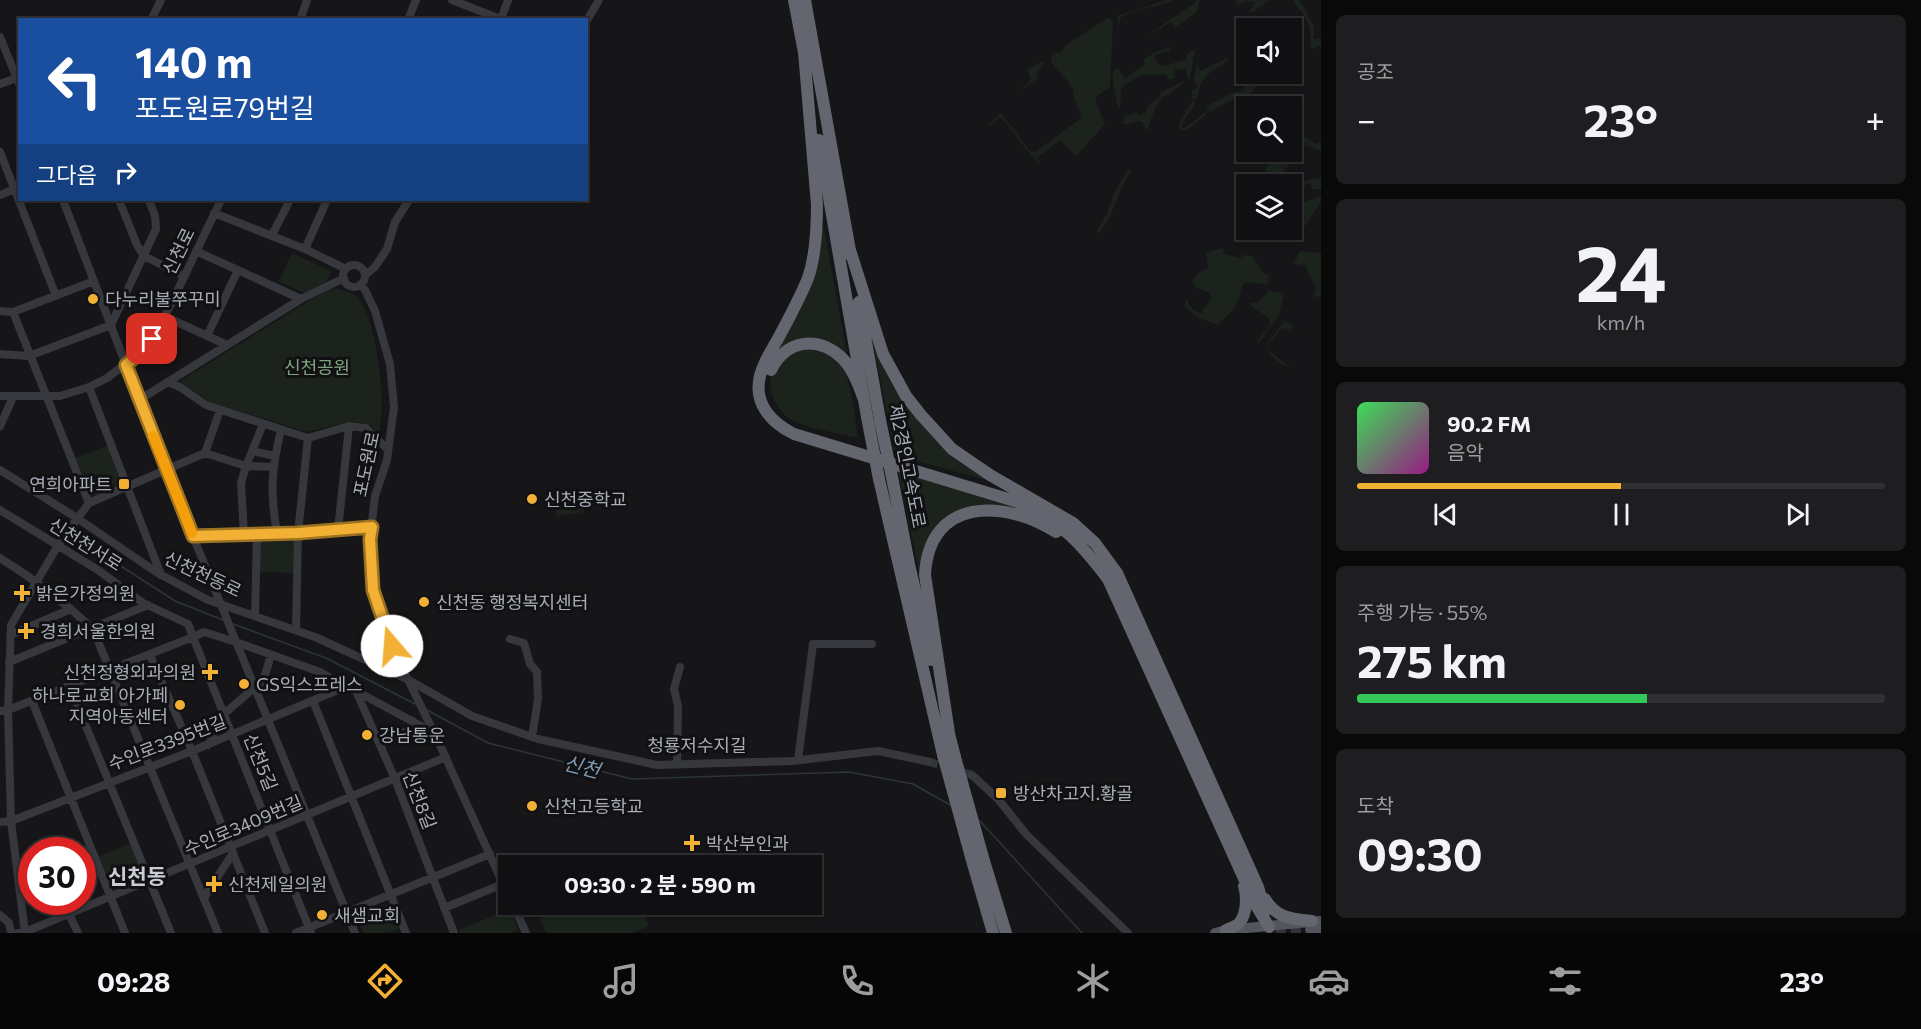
<!DOCTYPE html>
<html lang="ko">
<head>
<meta charset="utf-8">
<style>
	:root { --surface:#101012; --page:#1e1e20; --text:#f1f3f6; --muted:#9c9d9f; --line:#303032; --accent:#f2b134 }
	body { margin:0; font-family:Commissioner,"Noto Sans KR",sans-serif; background:var(--page); color:var(--text); height:100vh; display:flex; flex-direction:column; font-size:22px; white-space:nowrap }
	* { box-sizing:border-box; margin:0 }
	p { font-size:20px; color:var(--muted) }
	.icon { flex:none; width:33px; height:33px; fill:none; stroke:currentColor; stroke-width:2; stroke-linecap:round; stroke-linejoin:round }
	.map { position:relative; flex:1; overflow:hidden }
	.sheet { display:flex; flex-direction:column; gap:15px; padding:15px; background:#09090a; width:600px }
	.sheet>* { flex:none }
	.banner { position:absolute; left:18px; top:18px; width:570px; height:183px; border-radius:0px; box-shadow:0 3px 9px #0003,0 0 0 2px var(--line); background:#1a4fa0; color:#fff; overflow:hidden }
	.buttons { position:absolute; left:1236px; top:18px; display:grid; gap:12px }
	.buttons a { display:grid; place-items:center; width:66px; height:66px; border-radius:0px; background:var(--surface); box-shadow:0 3px 9px #0003,0 0 0 2px var(--line); font-size:30px }
	.speed { position:absolute; left:18px; top:837px; display:flex; gap:12px; font-size:30px; font-weight:700; text-align:center }
	.speed>* { display:grid; place-content:center; width:78px; height:78px; border-radius:50%; background:var(--surface); box-shadow:0 3px 9px #0003,0 0 0 2px var(--line); line-height:1 }
	.speed .limit { border:9px solid #d22; background:#fff; color:#111 }
	.pin { position:absolute; display:grid; place-items:center; width:51px; height:51px; color:#fff; margin:-26px; border-radius:12px; box-shadow:0 3px 9px #0006 }
	.me { position:absolute; width:66px; margin:-33px; rotate:342deg; stroke-linejoin:round; filter:drop-shadow(0 0 4px #0008) }
	.turn { display:flex; align-items:center; gap:21px; height:126px; padding:0 18px; font-size:27px }
	.turn .icon { width:78px; height:78px; stroke-width:2.5 }
	.turn b { display:block; font-size:42px; line-height:51px }
	.then { display:flex; align-items:center; height:57px; padding:0 18px; background:#0003; gap:12px; font-size:22px }
	.big { font-size:45px; font-weight:700; line-height:1.1 }
	.sheet .tile { flex:1; display:flex; flex-direction:column; justify-content:center; gap:9px; min-width:0; padding:0 21px; border-radius:9px; background:var(--page) }
	.sheet .dial { align-items:center; gap:0 }
	.dial b { font-size:78px; line-height:1 }
	.song { display:flex; align-items:center; gap:18px }
	.cover { width:72px; height:72px; border-radius:9px; background:linear-gradient(135deg,hsl(130 70% 55%),hsl(310 70% 35%)) }
	.played { height:6px; border-radius:3px; background:linear-gradient(90deg,var(--accent) 50%,var(--line) 50%) }
	.keys { display:flex; justify-content:space-around; direction:ltr }
	.heat { display:flex; justify-content:space-between; align-items:center; font-size:33px; direction:ltr }
	.charge { height:9px; border-radius:4px; background:linear-gradient(90deg,#34c759 55%,var(--line) 0) }
	.trip { position:absolute; left:498px; top:855px; width:324px; height:60px; border-radius:0px; background:var(--surface); box-shadow:0 3px 9px #0003,0 0 0 2px var(--line); font-weight:700; line-height:60px; text-align:center }
	.tab-bar { display:flex; height:96px; justify-content:space-around; align-items:center; background:#060607; color:var(--muted) }
	.tab-bar .icon { width:42px; height:42px }
	.tab-bar .active { color:var(--accent) }
	.tab-bar b { font-size:27px; color:var(--text) }
	main { display:flex; flex:1; min-height:0 }
	.map>svg:first-child { display:block }
	.green { fill:#1c231d }
	.lines { fill:none; stroke-linecap:round; stroke-linejoin:round }
	.stream { stroke:#2c353c; stroke-width:1.5 }
	.minor-tunnel { stroke:#333438; stroke-width:8; stroke-dasharray:8 4; stroke-linecap:butt }
	.major-tunnel { stroke:#333438; stroke-width:10; stroke-dasharray:10 5; stroke-linecap:butt }
	.minor { stroke:#37383d; stroke-width:8 }
	.major { stroke:#53555c; stroke-width:10 }
	.highway { stroke:#63666e; stroke-width:12 }
	.highway-bridge { stroke:#63666e; stroke-width:12 }
	.route-casing { stroke:#9d7322; stroke-width:15 }
	.route { stroke:#f2b134; stroke-width:10 }
	.slow { stroke:#f59e0b; stroke-width:10 }
	.poi-dot { fill:#f2b134; stroke:#111113; stroke-width:2 }
	.labels { text-anchor:middle; dominant-baseline:central; stroke-width:6; stroke-linejoin:round; paint-order:stroke }
	.street-label { font-size:18px; fill:#a8adb8; stroke:#111113 }
	.poi-label { font-size:18px; fill:#a8adb8; stroke:#111113; text-anchor:start }
	.park-label { font-size:18px; fill:#7fa381; stroke:#111113 }
	.water-label { font-size:20px; font-style:italic; fill:#7f9bb3; stroke:#111113 }
	.quarter-label { font-size:21px; font-weight:bold; fill:#c9ccd4; stroke:#111113 }
</style>
</head>
<body>
<main>
<div class="map">
<svg width="1321" height="933" viewBox="0 0 1321 933">
	<rect width="100%" height="100%" fill="#161618"/>
	<!-- green -->
	<path class="green" d="M1167,0H1174C1157,8 1136,7 1120,18L1118,32V16L1120,15Z
		M1197,0H1200L1197,12L1176,27L1171,22L1140,40L1195,3Z
		M1236,0H1269L1252,13L1250,11L1255,2L1248,1L1237,5Z
		M1294,0H1300L1301,5L1304,7L1314,27V39L1321,38V46L1311,49C1311,37 1311,26 1304,16C1300,8 1298,11 1294,0Z
		M1109,17L1113,23L1110,87L1097,96L1095,100L1105,124L1076,156L1060,140L1037,158L1040,161V163L1031,155L1001,117L989,126H987L1001,113L1030,151L1035,152L1080,119L1081,115L1073,94L1074,92L1069,83L1051,62L1052,55L1056,52L1060,53L1066,45Z
		M1169,47L1170,50L1156,55L1155,60L1160,66C1169,66 1177,61 1186,60L1187,54L1195,49L1190,78L1188,79L1185,68L1174,70L1175,78L1169,80L1166,74L1154,75L1144,74L1125,84L1121,90L1120,108H1118L1113,82V71L1116,69L1120,70V72L1126,78L1145,64L1144,59L1151,56L1153,53Z
		M1228,58L1229,60C1220,66 1207,72 1202,82C1198,88 1200,94 1195,100L1192,99V90L1197,88L1196,82H1193L1197,65L1200,71Z
		M1042,62L1044,64L1036,74L1038,78L1019,92L1031,79L1027,69Z
		M1256,74H1268L1249,95L1231,100L1210,112L1206,107L1233,92L1242,91Z
		M1183,81L1184,82C1181,86 1175,88 1171,93C1156,97 1152,117 1148,129L1146,130L1142,122L1138,121L1126,124L1123,123L1125,116C1130,116 1133,112 1138,113L1139,117L1142,114L1146,113L1147,107L1160,97V93Z
		M1192,101L1196,102L1181,126L1184,128L1191,124L1205,112L1206,115L1191,127L1182,131L1178,127Z
		M1297,135L1306,137L1316,144L1321,142V150C1311,148 1302,144 1297,135Z
		M1294,137L1308,147C1293,145 1289,157 1282,169L1291,156C1291,167 1278,177 1271,184H1267L1273,177L1265,169L1277,152H1292V138Z
		M1128,170L1132,171C1116,189 1116,215 1099,233L1096,231L1107,214L1115,191Z
		M1321,178V189H1313L1310,183L1292,190V186L1300,182Z
		M1321,196V202L1305,226L1292,224V215L1302,203Z
		M821,228H824L848,361L825,342L775,355Z
		M1223,248L1224,254L1241,258L1243,255L1252,256L1264,274L1269,275L1268,282L1266,284L1247,282L1242,285C1239,304 1233,311 1218,325L1199,318L1184,306L1187,299L1189,306L1198,313H1201L1212,298L1209,293L1194,286L1193,281L1196,275L1208,268L1206,253Z
		M1300,251L1321,253V296L1313,297L1316,288L1305,265L1294,264Z
		M292,253L331,271L327,281L306,294L279,281Z
		M330,288C339,289 353,291 359,299C374,317 382,379 382,403C382,414 379,425 380,436L371,425L352,421L307,432L210,402L180,381Z
		M1269,291L1283,293L1284,295L1278,317L1258,344L1257,341L1270,326V319L1250,305L1252,303H1258Z
		M1285,321L1301,332L1293,327L1289,330L1286,328L1281,329L1268,344L1269,350L1291,369C1280,362 1266,357 1267,343Z
		M874,347C891,383 912,420 943,446C960,459 979,471 997,483L895,455Z
		M803,348C814,348 826,351 835,357C851,370 855,418 858,438C837,433 813,430 794,421C774,412 761,380 779,362C785,356 796,352 803,348Z
		M106,446H108L122,486L94,497L75,458Z
		M898,471L1017,506L1042,518L992,506L932,535L925,600Z
		M581,495L584,512L557,516L554,499Z
		M292,537L294,539L293,573L258,572V538Z
		M131,843L144,875L142,879L115,890H111L98,857Z
		M390,903L399,929L389,933H363L356,917Z
		M535,905H640L649,926L632,933H546Z
		M510,909L518,930L511,933H460L459,930Z"/>
	<g class="lines">
		<!-- stream -->
		<path class="stream" d="M73,535L175,601L223,620
			M233,624L326,658L415,704
			M427,710L488,743L632,779L849,772L913,784L952,806
			M980,821L1082,933"/>
		<!-- minor-tunnel -->
		<path class="minor-tunnel" d="M930,762L972,775"/>
		<!-- major-tunnel -->
		<path class="major-tunnel" d="M1276,933L1310,929"/>
		<!-- minor -->
		<path class="minor" d="M452,0L503,20
			M501,19L508,0
			M151,20L161,0
			M300,20L307,0
			M408,20L416,0
			M586,22L599,0
			M0,37L20,86
			M0,84L19,77
			M0,152L56,296
			M0,195L19,187
			M63,200L166,470L355,933
			M119,200L137,245L144,256L184,276
			M214,213L305,249L346,269
			M272,235L290,200
			M305,249L327,200
			M196,251L301,299
			M343 276a11 11 0 1 1 22 0a11 11 0 1 1-22 0Z
			M365,275L375,267L387,249L395,222L409,200
			M360,285L365,290L375,311L390,364L394,407L387,460L375,496L370,539L373,590L392,647L439,743L508,895
			M0,311L13,312L94,281
			M13,312L89,503
			M164,316L227,345
			M207,336L238,270
			M0,354L29,356L111,325L156,229L155,216L149,200
			M168,382L180,387L206,405L308,438L349,426L366,428L388,450
			M89,387L161,575
			M0,396H60L89,387L107,378L140,353L152,339L171,304L221,200
			M139,400L301,299L344,278
			M0,426L13,397
			M252,451L275,456
			M205,453L246,466L273,467
			M0,470L77,518L156,572L208,600L315,637L407,679L472,716L538,739L657,765L792,761L878,751L930,762
			M0,510L98,570L143,603L188,624L193,637L204,632L236,642L320,672L345,687L356,691L395,779L454,933
			M338,530L349,426
			M277,533C270,492 271,471 281,430
			M244,535L241,483L246,466L263,424
			M193,536L298,533L372,527
			M0,558C34,579 64,602 93,629L218,933
			M255,615L257,535
			M296,630L298,533L308,438
			M10,635L71,609
			M510,639L524,643L530,664L537,672L538,699L532,737
			M150,655L192,751L265,933
			M9,662L148,605
			M69,685L171,933
			M356,691L434,733
			M32,701L125,933
			M313,701L406,933
			M0,711L8,710L193,637L311,933
			M208,745L224,714L255,687L262,685L271,655
			M380,745L408,730L413,721
			M798,760L813,644H872
			M677,765L678,706L674,689L680,667
			M972,775L998,799L1026,834L1128,933
			M0,822L11,821L192,751L345,687
			M82,858L93,854
			M18,869L32,871
			M204,898L233,853
			M513,904L526,933
			M444,908L503,884
			M69,914L78,933
			M0,915L9,923L11,933
			M18,933L25,932L446,757
			M25,933L11,821L8,710L11,625L60,542L89,503L205,453L220,410
			M296,933L490,854"/>
		<!-- major -->
		<path class="major" d="M1310,929H1321
			M1215,933L1226,930L1321,921"/>
		<!-- highway -->
		<path class="highway" d="M794,0L805,58
			M805,0L851,256
			M804,52L817,205C817,229 816,255 808,278C800,298 790,316 780,335C773,348 763,362 760,376C753,404 772,423 794,434L1018,502C1063,524 1078,540 1108,579L1257,907L1269,927
			M819,140L867,417
			M850,250L883,354L906,396L921,415L952,449L990,475L1073,523L1095,543L1117,573L1258,887L1265,911
			M859,302L880,420
			M771,370C786,340 817,335 842,358C853,369 859,385 864,400
			M879,479L943,755
			M893,482L909,564L931,660
			M947,726L955,757
			M949,733L925,575C929,497 1004,499 1056,532
			M971,857L993,933
			M984,861L1006,933
			M1265,899C1276,918 1292,919 1312,921
			M1226,930C1231,928 1237,926 1240,922C1247,913 1247,896 1244,886"/>
		<!-- highway-bridge -->
		<path class="highway-bridge" d="M867,417L879,479
			M880,420L893,482
			M943,755L971,857
			M955,757L984,861"/>
	</g>
	<g class="lines">
		<defs>
			<path id="route" d="M152,339L140,353L126,365L193,536L298,533L372,527L370,539L373,590L392,646"/>
		</defs>
		<!-- route casing -->
		<use href="#route" class="route-casing"/>
		<!-- route -->
		<use href="#route" class="route"/>
		<!-- slow -->
		<path class="slow" d="M153,436L192,533"/>
	</g>
	<!-- markers -->
	<g class="poi-dot">
		<circle cx="93" cy="299" r="6"/>
		<rect x="118" y="478" width="12" height="12" rx="3"/>
		<circle cx="532" cy="499" r="6"/>
		<path d="M19 584h6v6h6v6h-6v6h-6v-6h-6v-6h6z"/>
		<circle cx="424" cy="602" r="6"/>
		<path d="M23 622h6v6h6v6h-6v6h-6v-6h-6v-6h6z"/>
		<path d="M207 663h6v6h6v6h-6v6h-6v-6h-6v-6h6z"/>
		<circle cx="244" cy="684" r="6"/>
		<circle cx="180" cy="705" r="6"/>
		<circle cx="367" cy="735" r="6"/>
		<rect x="995" y="787" width="12" height="12" rx="3"/>
		<circle cx="532" cy="806" r="6"/>
		<path d="M689 834h6v6h6v6h-6v6h-6v-6h-6v-6h6z"/>
		<path d="M211 875h6v6h6v6h-6v6h-6v-6h-6v-6h6z"/>
		<circle cx="322" cy="915" r="6"/>
	</g>
	<g class="labels">
		<!-- street labels -->
		<g class="street-label">
			<text transform="translate(178 251) rotate(-64)">신천로</text>
			<text transform="translate(366 464) rotate(-78)">포도원로</text>
			<text transform="translate(908 466) rotate(79)">제2경인고속도로</text>
			<text transform="translate(86 544) rotate(32)">신천천서로</text>
			<text transform="translate(203 574) rotate(25)">신천천동로</text>
			<text transform="translate(167 742) rotate(-21)">수인로3395번길</text>
			<text x="697" y="745">청룡저수지길</text>
			<text transform="translate(261 762) rotate(68)">신천5길</text>
			<text transform="translate(420 800) rotate(69)">신천8길</text>
			<text transform="translate(243 825) rotate(-23)">수인로3409번길</text>
		</g>
		<!-- poi labels -->
		<g class="poi-label">
			<text x="105" y="299">다누리불쭈꾸미</text>
			<text x="112" y="484" text-anchor="end">연희아파트</text>
			<text x="544" y="499">신천중학교</text>
			<text x="36" y="593">밝은가정의원</text>
			<text x="436" y="602">신천동 행정복지센터</text>
			<text x="40" y="631">경희서울한의원</text>
			<text x="196" y="672" text-anchor="end">신천정형외과의원</text>
			<text x="256" y="684">GS익스프레스</text>
			<text x="168" y="695" text-anchor="end">하나로교회 아가페<tspan x="168" dy="21">지역아동센터</tspan></text>
			<text x="379" y="735">강남통운</text>
			<text x="1013" y="793">방산차고지.황골</text>
			<text x="544" y="806">신천고등학교</text>
			<text x="706" y="843">박산부인과</text>
			<text x="228" y="884">신천제일의원</text>
			<text x="334" y="915">새샘교회</text>
		</g>
		<!-- park labels -->
		<g class="park-label">
			<text x="317" y="367">신천공원</text>
		</g>
		<!-- water labels -->
		<g class="water-label">
			<text transform="translate(582 766) rotate(14)">신천</text>
		</g>
		<!-- quarter labels -->
		<g class="quarter-label">
			<text x="137" y="875">신천동</text>
		</g>
	</g>
</svg>
<div class="buttons">
<a><svg class="icon" aria-label="sound" viewBox="0 0 24 24"><path d="M4 9h4l5-4v14l-5-4H4zM17 9q2 3 0 6"/></svg></a>
<a><svg class="icon" aria-label="search" viewBox="0 0 24 24"><circle cx="10" cy="10" r="6"/><path d="M15 15l6 6"/></svg></a>
<a><svg class="icon" aria-label="layers" viewBox="0 0 24 24"><path d="M12 4l9 5-9 5-9-5zM3 14l9 5 9-5"/></svg></a>
</div>
<div class="speed"><div class="limit">30</div></div>
<div class="pin" style="left:152px;top:339px;background:#d93025"><svg class="icon" aria-label="arrive" viewBox="0 0 24 24"><path d="M6 21V4h12l-3 4 3 4H6"/></svg></div>
<svg class="me" style="left:392px;top:646px" viewBox="-20 -20 40 40"><circle r="19" fill="#fff"/><path d="M0-13L10 11 0 6-10 11z" fill="#f2b134"/></svg>
<div class="trip">09:30 · 2 분 · 590 m</div>
<div class="banner">
<div class="turn"><svg class="icon" aria-label="left" viewBox="0 0 24 24"><path d="M17 20v-9H6M10 6l-5 5 5 5"/></svg><div><b>140 m</b>포도원로79번길</div></div>
<div class="then">그다음<svg class="icon" aria-label="right" viewBox="0 0 24 24"><path d="M7 20v-9h11M14 6l5 5-5 5"/></svg></div>
</div>
</div>
<section class="sheet">
<div class="tile"><p>공조</p>
<div class="heat"><a>−</a><b class="big">23°</b><a>+</a></div>
</div>
<div class="tile dial"><b>24</b><p>km/h</p></div>
<div class="tile">
<div class="song"><i class="cover"></i><div><b>90.2 FM</b><p>음악</p></div></div>
<div class="played"></div>
<div class="keys"><svg class="icon" aria-label="previous" viewBox="0 0 24 24"><path d="M18 5L8 12l10 7zM5 5v14"/></svg><svg class="icon" aria-label="pause" viewBox="0 0 24 24"><path d="M8 5v14M16 5v14"/></svg><svg class="icon" aria-label="next" viewBox="0 0 24 24"><path d="M6 5l10 7-10 7zM19 5v14"/></svg></div>
</div>
<div class="tile"><p>주행 가능 · 55%</p><b class="big">275 km</b><div class="charge"></div></div>
<div class="tile"><p>도착</p><b class="big">09:30</b></div>
</section>
</main>
<nav class="tab-bar">
<b>09:28</b>
<svg class="icon active" aria-label="directions" viewBox="0 0 24 24"><path d="M12 3l9 9-9 9-9-9zM9 14v-3h6M13 9l2 2-2 2"/></svg>
<svg class="icon" aria-label="music" viewBox="0 0 24 24"><path d="M9 18V5l10-2v13"/><circle cx="6" cy="18" r="3"/><circle cx="16" cy="16" r="3"/></svg>
<svg class="icon" aria-label="phone" viewBox="0 0 24 24"><path d="M5 4h4l2 5-3 2q2 4 5 5l2-3 5 2v4C11 20 4 13 5 4z"/></svg>
<svg class="icon" aria-label="climate" viewBox="0 0 24 24"><path d="M12 3v18M4 7l16 10M4 17L20 7"/></svg>
<svg class="icon" aria-label="car" viewBox="0 0 24 24"><path d="M5 17H2v-5l4-1 3-4h7l3 4 3 1v5h-3M9 17h6M6 11h13"/><circle cx="7" cy="17" r="2"/><circle cx="17" cy="17" r="2"/></svg>
<svg class="icon" aria-label="filters" viewBox="0 0 24 24"><path d="M4 7h16M4 17h16"/><circle cx="9" cy="7" r="2"/><circle cx="15" cy="17" r="2"/></svg>
<b>23°</b>
</nav>
</body>
</html>
